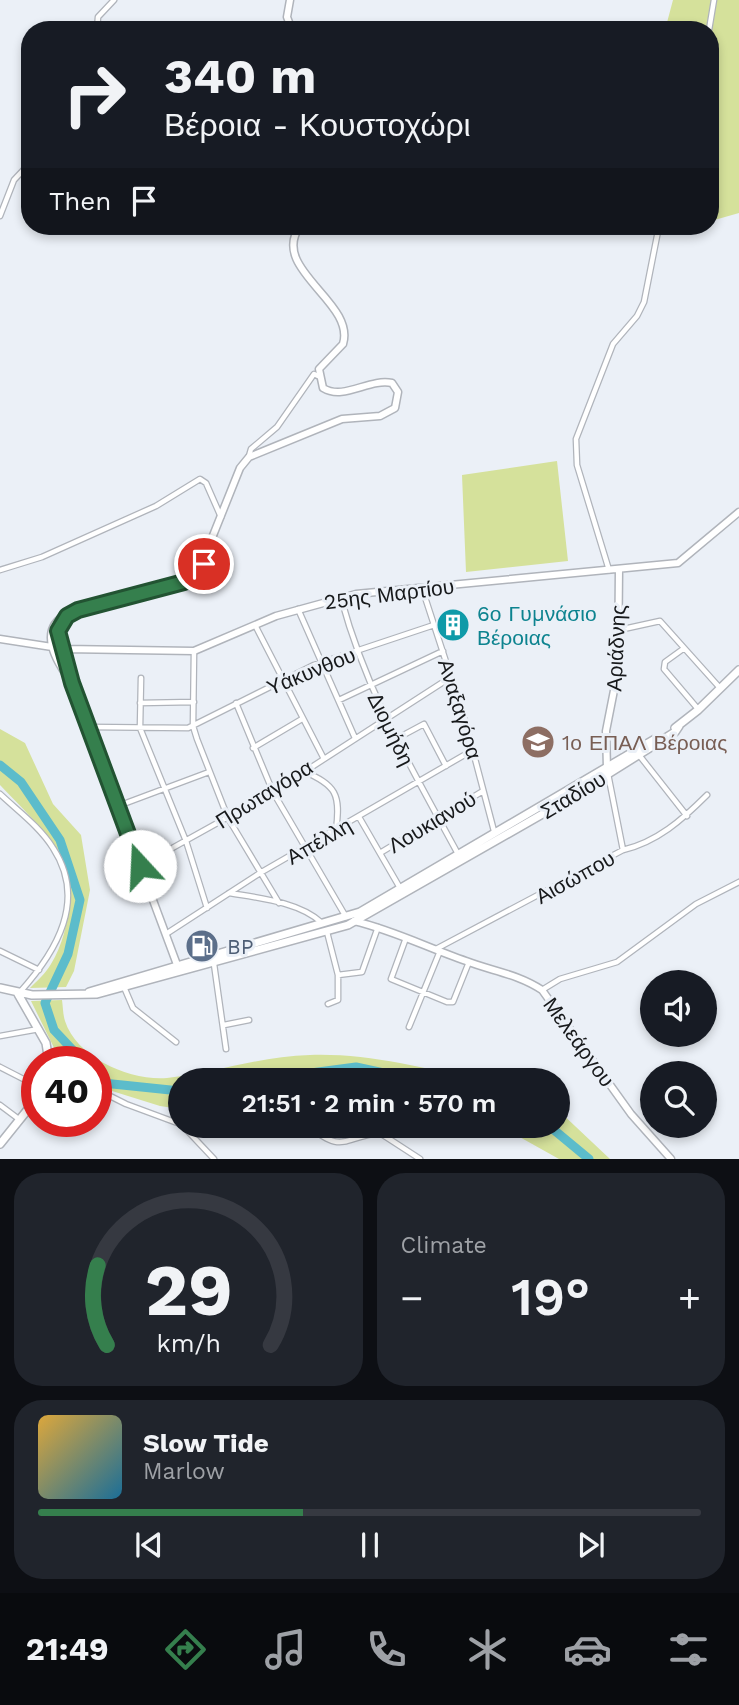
<!DOCTYPE html>
<html lang="en">
<head>
<meta charset="utf-8">
<style>
	:root { --surface:#171b24; --page:#20242c; --text:#f1f3f6; --muted:#9ea1a6; --line:#363941; --accent:#357f4d }
	body { margin:0; font-family:"Work Sans",sans-serif; background:var(--page); color:var(--text); height:100vh; display:flex; flex-direction:column; font-size:26px; white-space:nowrap }
	* { box-sizing:border-box; margin:0 }
	p { font-size:23px; color:var(--muted) }
	.icon { flex:none; width:38px; height:38px; fill:none; stroke:currentColor; stroke-width:2; stroke-linecap:round; stroke-linejoin:round }
	.map { position:relative; height:1159px; overflow:hidden }
	.panel { display:flex; flex-direction:column; gap:14px; padding:14px; background:#0d0f14; flex:1 }
	.panel>* { flex:none }
	.banner { position:absolute; left:21px; top:21px; width:698px; height:214px; border-radius:28px; box-shadow:0 4px 10px #0003; background:#171b24; color:var(--text); overflow:hidden }
	.buttons { position:absolute; left:640px; top:970px; display:grid; gap:14px }
	.buttons a { display:grid; place-items:center; width:77px; height:77px; border-radius:50%; background:var(--surface); box-shadow:0 4px 10px #0003; font-size:35px }
	.speed { position:absolute; left:21px; top:1046px; display:flex; gap:14px; font-size:35px; font-weight:700; text-align:center }
	.speed>* { display:grid; place-content:center; width:91px; height:91px; border-radius:50%; background:var(--surface); box-shadow:0 4px 10px #0003; line-height:1 }
	.speed .limit { border:10px solid #d22; background:#fff; color:#111 }
	.pin { position:absolute; display:grid; place-items:center; width:60px; height:60px; color:#fff; margin:-30px; border:4px solid #fff; border-radius:50%; box-shadow:0 2px 7px #0007 }
	.me { position:absolute; width:77px; margin:-38px; rotate:340deg; stroke-linejoin:round; filter:drop-shadow(0 0 5px #0008) }
	.turn { display:flex; align-items:center; gap:24px; height:147px; padding:0 28px; font-size:32px }
	.turn .icon { width:91px; height:91px; stroke-width:2.5 }
	.turn b { display:block; font-size:49px; line-height:60px }
	.then { display:flex; align-items:center; height:66px; padding:0 28px; background:#0003; gap:14px; font-size:26px }
	.big { font-size:52px; font-weight:600; line-height:1.1 }
	.panel .tile { flex:1; display:flex; flex-direction:column; justify-content:center; gap:10px; min-width:0; padding:0 24px; border-radius:28px; background:var(--page) }
	.panel .dial { align-items:center; gap:0 }
	.dial svg { height:182px; overflow:visible; fill:none; stroke:var(--line); stroke-width:7; stroke-linecap:round; text-anchor:middle }
	.dial text { fill:var(--text); stroke:none }
	.song { display:flex; align-items:center; gap:21px }
	.cover { width:84px; height:84px; border-radius:10px; background:linear-gradient(135deg,hsl(40 70% 55%),hsl(200 70% 35%)) }
	.played { height:7px; border-radius:4px; background:linear-gradient(90deg,var(--accent) 40%,var(--line) 40%) }
	.keys { display:flex; justify-content:space-around; direction:ltr }
	.heat { display:flex; justify-content:space-between; align-items:center; font-size:38px; direction:ltr }
	.panel .tiles { flex:1; display:grid; gap:14px; grid-template-columns:1fr 1fr }
	.tile:last-child { grid-column:span 2 }
	.trip { position:absolute; left:168px; top:1068px; width:402px; height:70px; border-radius:35px; background:var(--surface); box-shadow:0 4px 10px #0003; font-weight:600; line-height:70px; text-align:center }
	.tab-bar { display:flex; height:112px; justify-content:space-around; align-items:center; background:#090b0e; color:var(--muted) }
	.tab-bar .icon { width:49px; height:49px }
	.tab-bar .on { color:var(--accent) }
	.tab-bar b { font-size:32px; color:var(--text) }
	.map>svg:first-child { display:block }
	.green { fill:#d5e19b }
	.lines { fill:none; stroke-linecap:round; stroke-linejoin:round }
	.river { stroke:#5cbccb; stroke-width:9 }
	.minor-casing { stroke:#b0b4bb; stroke-width:7 }
	.tertiary-casing { stroke:#b0b4bb; stroke-width:9 }
	.secondary-casing { stroke:#b0b4bb; stroke-width:10 }
	.minor { stroke:#fff; stroke-width:4.5 }
	.tertiary { stroke:#fff; stroke-width:6 }
	.secondary { stroke:#fff; stroke-width:7 }
	.route-casing { stroke:#225332; stroke-width:18 }
	.route { stroke:#357f4d; stroke-width:12 }
	.labels { text-anchor:middle; dominant-baseline:central; stroke-width:6; stroke-linejoin:round; paint-order:stroke }
	.street-label { font-size:21px; fill:#17191b; stroke:#ebf0f7 }
	.culture-label { font-size:21px; fill:#0d838f; stroke:#ebf0f7; text-anchor:start }
	.education-label { font-size:21px; fill:#785e54; stroke:#ebf0f7; text-anchor:start }
	.service-label { font-size:21px; fill:#4e5e75; stroke:#ebf0f7; text-anchor:start }
</style>
</head>
<body>
<div class="map">
<svg width="739" height="1159" viewBox="0 0 739 1159">
	<rect width="100%" height="100%" fill="#ebf0f7"/>
	<!-- green -->
	<path class="green" d="M673,0H739V213L711,221L710,30H665Z
		M557,461L568,561L466,572L462,475Z
		M0,729L25,743L53,804L81,835L90,890L74,971L66,987L30,988C37,981 46,973 51,964C73,928 75,876 51,841C36,821 17,803 0,785Z
		M62,1000C63,1007 63,1015 65,1021C77,1058 130,1081 167,1078C215,1073 261,1056 310,1055C367,1053 423,1068 479,1080H180V1109L160,1106L96,1086V1062H61L31,1001Z
		M558,1110L610,1159H559L498,1125H558Z"/>
	<g class="lines">
		<!-- river -->
		<path class="river" d="M0,765L21,782L60,840L80,900L68,954L45,1003L54,1030L84,1062
			M96,1076L103,1083L180,1091
			M258,1080L356,1067L416,1080
			M548,1125L589,1159"/>
		<defs>
			<path id="minor" d="M97,30L98,17L114,0
				M709,30L714,0
				M0,216L14,180L30,163
				M249,456L251,449L277,427L314,374L318,376
				M0,570L42,557L156,506L200,479L206,483L221,517
				M609,570L577,465L576,439L613,344L637,316L644,302L659,226
				M422,588L464,717L494,831
				M341,598C367,694 411,767 458,854
				M298,609L355,738
				M255,625L323,757
				M619,630L660,621L720,688
				M683,649L665,662L664,669L698,709
				M194,651L193,726L197,739L228,818L279,903
				M141,678L140,728L186,841L207,908
				M339,700L443,651
				M140,703L194,702
				M236,703L273,792L346,917
				M89,727L188,728L314,665L434,625
				M396,739L424,724L446,766
				M253,748L302,719
				M639,755L687,816
				M303,771C336,785 341,794 336,830
				M608,774L623,850
				M0,794C18,811 40,827 53,848C87,900 57,951 20,992
				M118,806L209,772
				M359,817L400,888
				M380,853L483,791
				M140,866L273,792L451,677
				M229,893C259,898 300,902 322,923
				M327,932L338,975V1000L328,1004
				M166,934L260,873L473,750
				M406,938L391,979L447,1002H453L469,962
				M436,949L623,850C657,842 682,820 707,795
				M0,951L39,970
				M214,964L226,1049
				M338,975L362,972L378,927
				M124,987L133,1008L176,1042
				M542,990L560,979L617,962L696,904L739,882
				M224,1025L249,1020
				M409,1027L440,951
				M0,1036L39,1029
				M0,1067L37,1086
				M96,1089L126,1104L180,1124
				M0,1105L20,1120
				M182,1125L214,1159
				M307,1125C344,1155 342,1137 380,1133L420,1159"/>
			<path id="tertiary" d="M290,0L287,17L292,30
				M68,615L58,634L72,682
				M0,639L65,649L194,651L276,616L356,594L678,563L739,512
				M607,768L606,731L618,670L619,569
				M354,921C393,930 428,948 466,961C492,971 518,974 542,990L631,1114L671,1159
				M179,970L72,683C57,663 36,630 67,614L184,581L198,573L240,468L249,457L342,419L380,416L395,408L398,392L392,383C369,378 344,401 323,388L319,369L343,344C356,302 269,269 300,226"/>
			<path id="secondary" d="M675,728L698,710L739,670
				M0,988L32,995L97,994L348,925L560,804L675,732L679,726
				M89,992L360,912L655,739
				M18,994L46,1043L49,1062
				M0,1144L37,1098"/>
		</defs>
		<!-- minor casing -->
		<use href="#minor" class="minor-casing"/>
		<!-- tertiary casing -->
		<use href="#tertiary" class="tertiary-casing"/>
		<!-- secondary casing -->
		<use href="#secondary" class="secondary-casing"/>
		<!-- minor -->
		<use href="#minor" class="minor"/>
		<!-- tertiary -->
		<use href="#tertiary" class="tertiary"/>
		<!-- secondary -->
		<use href="#secondary" class="secondary"/>
	</g>
	<g class="lines">
		<defs>
			<path id="route" d="M140,866L72,683L58,631L67,616L78,610L184,582L198,573L204,564"/>
		</defs>
		<!-- route casing -->
		<use href="#route" class="route-casing"/>
		<!-- route -->
		<use href="#route" class="route"/>
	</g>
	<!-- icons -->
	<defs>
		<symbol id="building-disc" viewBox="-11 -11 22 22"><circle r="9.5" fill="#0f9aa8" stroke="#ebf0f7"/><path d="M-4-6H4V6H1V3H-1V6H-4ZM-2.5-4.3h1.7v1.8h-1.7ZM.8-4.3h1.7v1.8H.8ZM-2.5-1h1.7V.8h-1.7ZM.8-1h1.7V.8H.8Z" fill="#fff"/></symbol>
		<symbol id="school-disc" viewBox="-11 -11 22 22"><circle r="9.5" fill="#8d6e63" stroke="#ebf0f7"/><path d="M0-5L7-2L0 1L-7-2ZM-4 1L0 2.5L4 1V4Q0 6-4 4Z" fill="#fff"/></symbol>
		<symbol id="fuel-disc" viewBox="-11 -11 22 22"><circle r="9.5" fill="#5c6f8a" stroke="#ebf0f7"/><path d="M-5.5-6h7V0h2V4h1.3V-2.5L3-4.5l.8-.8L6-3V5H2.5V1h-1V6h-7ZM-4.2-4.7v3.2H.2V-4.7Z" fill="#fff"/></symbol>
	</defs>
	<g fill-rule="evenodd">
		<use href="#building-disc" x="434" y="606" width="38" height="38"/>
		<use href="#school-disc" x="519" y="723" width="38" height="38"/>
		<use href="#fuel-disc" x="183" y="927" width="38" height="38"/>
	</g>
	<g class="labels">
		<!-- street labels -->
		<g class="street-label">
			<text transform="translate(389 594) rotate(-7)">25ης Μαρτίου</text>
			<text transform="translate(616 648) rotate(-87)">Αριάδνης</text>
			<text transform="translate(311 671) rotate(-22)">Υάκυνθου</text>
			<text transform="translate(460 709) rotate(73)">Αναξαγόρα</text>
			<text transform="translate(391 729) rotate(64)">Διομήδη</text>
			<text transform="translate(264 794) rotate(-32)">Πρωταγόρα</text>
			<text transform="translate(573 795) rotate(-31)">Σταδίου</text>
			<text transform="translate(432 822) rotate(-31)">Λουκιανού</text>
			<text transform="translate(319 841) rotate(-30)">Απέλλη</text>
			<text transform="translate(575 877) rotate(-29)">Αισώπου</text>
			<text transform="translate(579 1042) rotate(54)">Μελεάργου</text>
		</g>
		<!-- culture labels -->
		<g class="culture-label">
			<text x="477" y="613">6ο Γυμνάσιο<tspan x="477" dy="24">Βέροιας</tspan></text>
		</g>
		<!-- education labels -->
		<g class="education-label">
			<text x="562" y="742">1ο ΕΠΑΛ Βέροιας</text>
		</g>
		<!-- service labels -->
		<g class="service-label">
			<text x="227" y="946">BP</text>
		</g>
	</g>
</svg>
<div class="buttons">
<a><svg class="icon" aria-label="sound" viewBox="0 0 24 24"><path d="M4 9h4l5-4v14l-5-4H4zM17 9q2 3 0 6"/></svg></a>
<a><svg class="icon" aria-label="search" viewBox="0 0 24 24"><circle cx="10" cy="10" r="6"/><path d="M15 15l6 6"/></svg></a>
</div>
<div class="speed"><div class="limit">40</div></div>
<div class="pin" style="left:204px;top:564px;background:#d93025"><svg class="icon" aria-label="arrive" viewBox="0 0 24 24"><path d="M6 21V4h12l-3 4 3 4H6"/></svg></div>
<svg class="me" style="left:140px;top:866px" viewBox="-20 -20 40 40"><circle r="19" fill="#fff"/><path d="M0-13L10 11 0 6-10 11z" fill="#357f4d"/></svg>
<div class="trip">21:51 · 2 min · 570 m</div>
<div class="banner">
<div class="turn"><svg class="icon" aria-label="right" viewBox="0 0 24 24"><path d="M7 20v-9h11M14 6l5 5-5 5"/></svg><div><b>340 m</b>Βέροια - Κουστοχώρι</div></div>
<div class="then">Then<svg class="icon" aria-label="arrive" viewBox="0 0 24 24"><path d="M6 21V4h12l-3 4 3 4H6"/></svg></div>
</div>
</div>
<section class="panel">
<div class="tiles">
<div class="tile dial"><svg viewBox="0 0 100 80">
<path d="M14 69A42 42 0 1 1 86 69"/>
<path d="M14 69A42 42 0 0 1 10 34" stroke="#357f4d"/>
<text x="50" y="56" font-size="32" font-weight="700">29</text>
<text x="50" y="72" font-size="11">km/h</text>
</svg></div>
<div class="tile"><p>Climate</p>
<div class="heat"><a>−</a><b class="big">19°</b><a>+</a></div>
</div>
<div class="tile">
<div class="song"><i class="cover"></i><div><b>Slow Tide</b><p>Marlow</p></div></div>
<div class="played"></div>
<div class="keys"><svg class="icon" aria-label="previous" viewBox="0 0 24 24"><path d="M18 5L8 12l10 7zM5 5v14"/></svg><svg class="icon" aria-label="pause" viewBox="0 0 24 24"><path d="M8 5v14M16 5v14"/></svg><svg class="icon" aria-label="next" viewBox="0 0 24 24"><path d="M6 5l10 7-10 7zM19 5v14"/></svg></div>
</div>
</div>
</section>
<nav class="tab-bar">
<b>21:49</b>
<svg class="icon on" aria-label="directions" viewBox="0 0 24 24"><path d="M12 3l9 9-9 9-9-9zM9 14v-3h6M13 9l2 2-2 2"/></svg>
<svg class="icon" aria-label="music" viewBox="0 0 24 24"><path d="M9 18V5l10-2v13"/><circle cx="6" cy="18" r="3"/><circle cx="16" cy="16" r="3"/></svg>
<svg class="icon" aria-label="phone" viewBox="0 0 24 24"><path d="M5 4h4l2 5-3 2q2 4 5 5l2-3 5 2v4C11 20 4 13 5 4z"/></svg>
<svg class="icon" aria-label="climate" viewBox="0 0 24 24"><path d="M12 3v18M4 7l16 10M4 17L20 7"/></svg>
<svg class="icon" aria-label="car" viewBox="0 0 24 24"><path d="M5 17H2v-5l4-1 3-4h7l3 4 3 1v5h-3M9 17h6M6 11h13"/><circle cx="7" cy="17" r="2"/><circle cx="17" cy="17" r="2"/></svg>
<svg class="icon" aria-label="filters" viewBox="0 0 24 24"><path d="M4 7h16M4 17h16"/><circle cx="9" cy="7" r="2"/><circle cx="15" cy="17" r="2"/></svg>
</nav>
</body>
</html>
